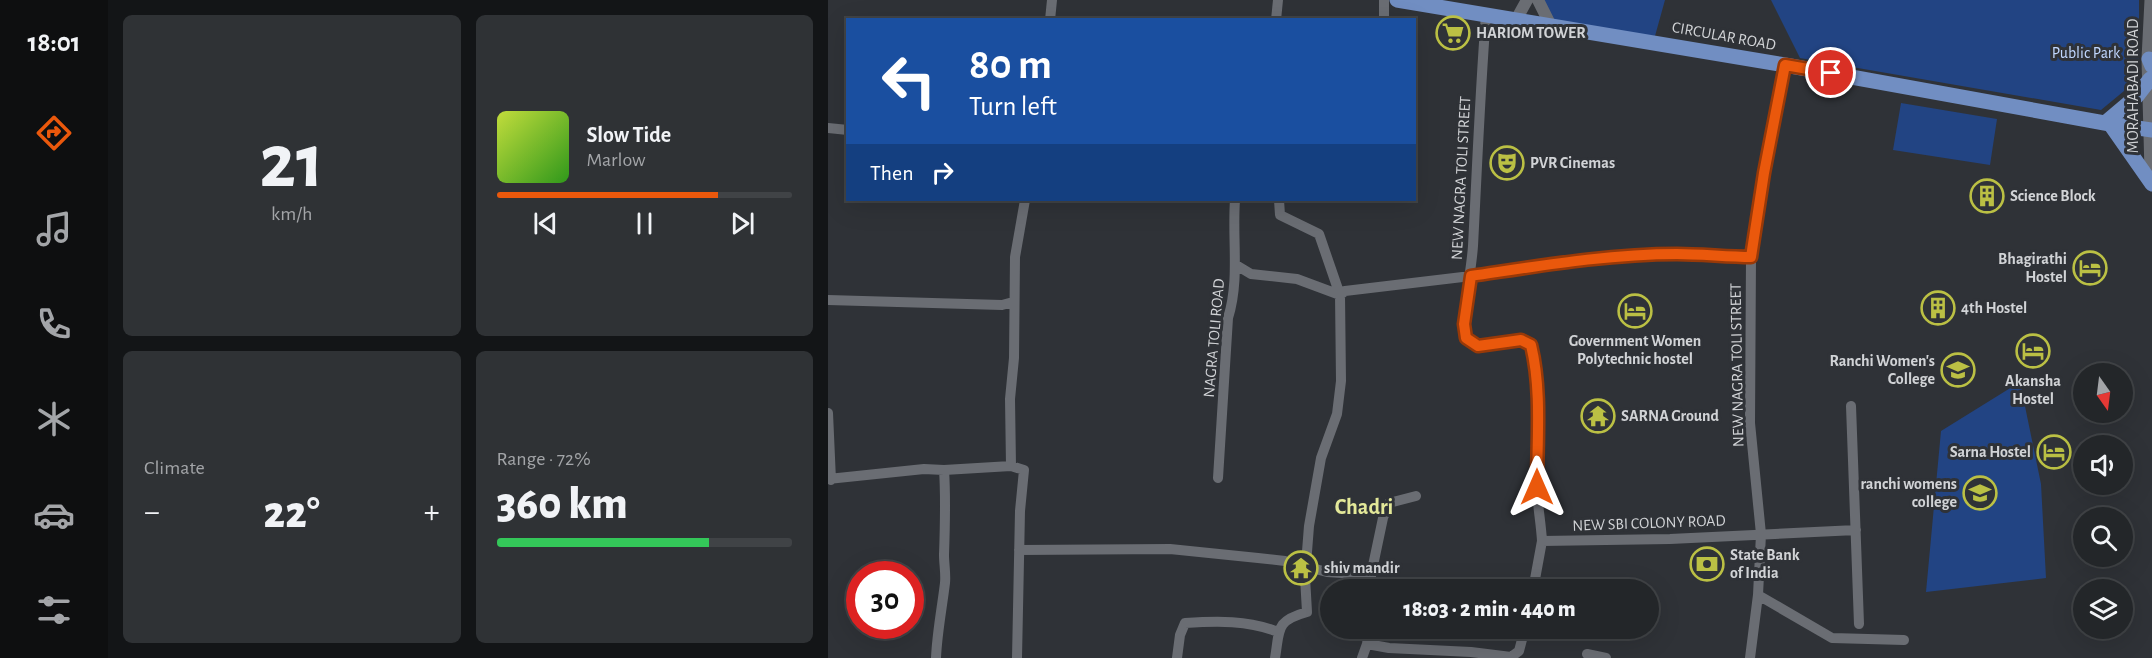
<!DOCTYPE html>
<html lang="en">
<head>
<meta charset="utf-8">
<style>
	:root { --surface:#232629; --page:#2f3235; --text:#f1f3f6; --muted:#a3a5a8; --line:#404346; --accent:#ea580c }
	body { margin:0; font-family:"Alegreya Sans",sans-serif; background:var(--page); color:var(--text); height:100vh; display:flex; flex-direction:column; font-size:22px; white-space:nowrap }
	* { box-sizing:border-box; margin:0 }
	p { font-size:20px; color:var(--muted) }
	.icon { flex:none; width:33px; height:33px; fill:none; stroke:currentColor; stroke-width:2; stroke-linecap:round; stroke-linejoin:round }
	.map { position:relative; flex:1; overflow:hidden }
	.panel { display:flex; flex-direction:column; gap:15px; padding:15px; background:#131517; width:720px }
	.panel>* { flex:none }
	.banner { position:absolute; left:18px; top:18px; width:570px; height:183px; border-radius:0px; box-shadow:0 6px 24px #0002,0 0 0 2px var(--line); background:#1a4fa0; color:#fff; overflow:hidden }
	.needle { width:39px; rotate:166deg }
	.controls { position:absolute; left:1245px; top:363px; display:grid; gap:12px }
	.controls a { display:grid; place-items:center; width:60px; height:60px; border-radius:50%; background:var(--surface); box-shadow:0 6px 24px #0002,0 0 0 2px var(--line); font-size:30px }
	.speed { position:absolute; left:18px; top:561px; display:flex; gap:12px; font-size:30px; font-weight:700; text-align:center }
	.speed>* { display:grid; place-content:center; width:78px; height:78px; border-radius:50%; background:var(--surface); box-shadow:0 6px 24px #0002,0 0 0 2px var(--line); line-height:1 }
	.speed .limit { border:9px solid #d22; background:#fff; color:#111 }
	.pin { position:absolute; display:grid; place-items:center; width:51px; height:51px; color:#fff; margin:-26px; border:3px solid #fff; border-radius:50%; box-shadow:0 2px 6px #0007 }
	.me { position:absolute; width:66px; margin:-33px; rotate:0deg; stroke-linejoin:round; filter:drop-shadow(0 0 4px #0008) }
	.turn { display:flex; align-items:center; gap:21px; height:126px; padding:0 24px; font-size:27px }
	.turn .icon { width:78px; height:78px; stroke-width:2.5 }
	.turn b { display:block; font-size:42px; line-height:51px }
	.then { display:flex; align-items:center; height:57px; padding:0 24px; background:#0003; gap:12px; font-size:22px }
	.big { font-size:45px; font-weight:800; line-height:1.1 }
	.panel .tile { flex:1; display:flex; flex-direction:column; justify-content:center; gap:9px; min-width:0; padding:0 21px; border-radius:9px; background:var(--page) }
	.panel .dial { align-items:center; gap:0 }
	.dial b { font-size:78px; line-height:1 }
	.song { display:flex; align-items:center; gap:18px }
	.cover { width:72px; height:72px; border-radius:9px; background:linear-gradient(135deg,hsl(70 70% 55%),hsl(110 70% 35%)) }
	.played { height:6px; border-radius:3px; background:linear-gradient(90deg,var(--accent) 75%,var(--line) 75%) }
	.keys { display:flex; justify-content:space-around; direction:ltr }
	.heat { display:flex; justify-content:space-between; align-items:center; font-size:33px; direction:ltr }
	.charge { height:9px; border-radius:4px; background:linear-gradient(90deg,#34c759 72%,var(--line) 0) }
	.panel .tiles { flex:1; display:grid; gap:15px; grid-template-columns:repeat(2,1fr) }
	.trip { position:absolute; left:492px; top:579px; width:339px; height:60px; border-radius:30px; background:var(--surface); box-shadow:0 6px 24px #0002,0 0 0 2px var(--line); font-weight:800; line-height:60px; text-align:center }
	main { display:flex; flex:1; min-height:0 }
	.tab-bar { display:flex; flex-direction:column; width:108px; justify-content:space-around; align-items:center; background:#0e0f10; color:var(--muted) }
	.tab-bar .icon { width:42px; height:42px }
	.tab-bar .current { color:var(--accent) }
	.tab-bar b { font-size:27px; color:var(--text) }
	.map>svg:first-child { display:block }
	.green { fill:#224483 }
	.lines { fill:none; stroke-linecap:round; stroke-linejoin:round }
	.minor { stroke:#6a6d73; stroke-width:10 }
	.tertiary { stroke:#6a6d73; stroke-width:12 }
	.secondary { stroke:#6a6d73; stroke-width:15 }
	.primary { stroke:#718ec2; stroke-width:15 }
	.route-casing { stroke:#983908; stroke-width:15 }
	.route { stroke:#ea580c; stroke-width:10 }
	.labels { text-anchor:middle; dominant-baseline:central; stroke-width:6; stroke-linejoin:round; paint-order:stroke }
	.poi-label { font-size:16px; font-weight:bold; fill:#d1d3d6; stroke:#2f3237; text-anchor:start }
	.street-label { font-size:16px; fill:#d1d3d6; stroke:#2f3237 }
	.park-label { font-size:16px; fill:#c1d8ff; stroke:#2f3237 }
	.district-label { font-size:22px; font-weight:bold; fill:#e3e899; stroke:#2f3237 }
</style>
</head>
<body>
<main>
<nav class="tab-bar">
<b>18:01</b>
<svg class="icon current" aria-label="directions" viewBox="0 0 24 24"><path d="M12 3l9 9-9 9-9-9zM9 14v-3h6M13 9l2 2-2 2"/></svg>
<svg class="icon" aria-label="music" viewBox="0 0 24 24"><path d="M9 18V5l10-2v13"/><circle cx="6" cy="18" r="3"/><circle cx="16" cy="16" r="3"/></svg>
<svg class="icon" aria-label="phone" viewBox="0 0 24 24"><path d="M5 4h4l2 5-3 2q2 4 5 5l2-3 5 2v4C11 20 4 13 5 4z"/></svg>
<svg class="icon" aria-label="climate" viewBox="0 0 24 24"><path d="M12 3v18M4 7l16 10M4 17L20 7"/></svg>
<svg class="icon" aria-label="car" viewBox="0 0 24 24"><path d="M5 17H2v-5l4-1 3-4h7l3 4 3 1v5h-3M9 17h6M6 11h13"/><circle cx="7" cy="17" r="2"/><circle cx="17" cy="17" r="2"/></svg>
<svg class="icon" aria-label="filters" viewBox="0 0 24 24"><path d="M4 7h16M4 17h16"/><circle cx="9" cy="7" r="2"/><circle cx="15" cy="17" r="2"/></svg>
</nav>
<section class="panel">
<div class="tiles">
<div class="tile dial"><b>21</b><p>km/h</p></div>
<div class="tile">
<div class="song"><i class="cover"></i><div><b>Slow Tide</b><p>Marlow</p></div></div>
<div class="played"></div>
<div class="keys"><svg class="icon" aria-label="previous" viewBox="0 0 24 24"><path d="M18 5L8 12l10 7zM5 5v14"/></svg><svg class="icon" aria-label="pause" viewBox="0 0 24 24"><path d="M8 5v14M16 5v14"/></svg><svg class="icon" aria-label="next" viewBox="0 0 24 24"><path d="M6 5l10 7-10 7zM19 5v14"/></svg></div>
</div>
<div class="tile"><p>Climate</p>
<div class="heat"><a>−</a><b class="big">22°</b><a>+</a></div>
</div>
<div class="tile"><p>Range · 72%</p><b class="big">360 km</b><div class="charge"></div></div>
</div>
</section>
<div class="map">
<svg width="1324" height="658" viewBox="0 0 1324 658">
	<rect width="100%" height="100%" fill="#2f3237"/>
	<!-- green -->
	<path class="green" d="M714,0H837L827,36L726,24Z
		M943,0H1311V74L1296,91L1273,110L972,58Z
		M1073,103L1169,119L1162,165L1065,150Z
		M1192,382L1213,484L1218,578L1098,592L1113,431Z"/>
	<g class="lines">
		<!-- minor -->
		<path class="minor" d="M556,0V20
			M658,15C652,92 649,169 645,246C643,275 634,309 638,338L650,347L693,340L703,345C714,391 707,439 709,485C709,504 713,522 714,541L842,539L1028,530
			M222,20L224,0
			M448,20L450,0
			M0,128L20,130
			M451,200L452,215L491,234L512,295L517,291L643,276L730,263L784,258L850,254L923,257
			M408,265L423,274L469,279L512,295L513,381L509,414L493,458L481,526L477,577L479,612C447,621 452,629 447,658
			M0,300L174,305L185,302
			M1023,406L1031,624
			M0,413L3,480
			M183,466L182,399L186,358L187,257L197,200
			M116,470L183,466L196,470L192,511L189,658
			M390,478L400,318C412,280 404,239 407,200
			M0,479L96,469L116,470C118,499 117,527 116,555C116,564 118,574 117,583C114,608 109,633 108,658
			M191,550L342,549L430,558L457,561L499,572L543,575
			M543,590V575L555,518L561,503L588,496
			M705,590L714,541
			M930,595L1004,638L1076,640
			M541,628L539,644L561,648L643,652L683,657L691,651L697,628
			M759,654L778,658
			M349,658L352,635L357,623C389,621 420,620 450,632
			M534,658L539,644
			M922,658L930,595L933,534L922,423L923,257L936,173L957,65"/>
		<!-- tertiary -->
		<path class="tertiary" d="M710,0L723,26
			M688,20L699,0"/>
		<!-- secondary -->
		<path class="secondary" d="M1324,0L1321,59L1324,172"/>
		<!-- primary -->
		<path class="primary" d="M569,0L957,65L1282,124L1324,130
			M1321,59L1324,66
			M1277,123L1309,96L1322,79
			M1282,124L1324,184"/>
	</g>
	<g class="lines">
		<defs>
			<path id="route" d="M709,487C709,440 714,390 703,345L693,340L650,346L638,338L636,324L643,276C711,266 780,254 849,254C874,254 899,257 923,257L936,173L957,65L1003,73"/>
		</defs>
		<!-- route casing -->
		<use href="#route" class="route-casing"/>
		<!-- route -->
		<use href="#route" class="route"/>
	</g>
	<!-- icons -->
	<defs>
		<symbol id="supermarket-ring" viewBox="-11 -11 22 22"><circle r="9.5" fill="#2f3237" stroke="#bbc044" stroke-width="1.5"/><path d="M-6-5.5h2.5l.6 2H6L4.5 2H-2.5L-4.4-4H-6ZM-1.5 3.2a1.3 1.3 0 1 0 .1 0ZM3 3.2a1.3 1.3 0 1 0 .1 0Z" fill="#bbc044"/></symbol>
		<symbol id="theatre-ring" viewBox="-11 -11 22 22"><circle r="9.5" fill="#2f3237" stroke="#bbc044" stroke-width="1.5"/><path d="M-5-5.5Q0-4 5-5.5V0Q5 5 0 6Q-5 5-5 0ZM-3.3-2.5H-1v1.5H-3.3ZM1-2.5H3.3v1.5H1ZM-2.8 1Q0 5.5 2.8 1Z" fill="#bbc044"/></symbol>
		<symbol id="building-ring" viewBox="-11 -11 22 22"><circle r="9.5" fill="#2f3237" stroke="#bbc044" stroke-width="1.5"/><path d="M-4-6H4V6H1V3H-1V6H-4ZM-2.5-4.3h1.7v1.8h-1.7ZM.8-4.3h1.7v1.8H.8ZM-2.5-1h1.7V.8h-1.7ZM.8-1h1.7V.8H.8Z" fill="#bbc044"/></symbol>
		<symbol id="hotel-ring" viewBox="-11 -11 22 22"><circle r="9.5" fill="#2f3237" stroke="#bbc044" stroke-width="1.5"/><path d="M-6-4.5h1.5V1H6V5H4.5V3h-9V5H-6ZM-4 0a1.8 1.8 0 1 1 3.6 0ZM.5 0V-2.5h3Q6-2.5 6 0Z" fill="#bbc044"/></symbol>
		<symbol id="university-ring" viewBox="-11 -11 22 22"><circle r="9.5" fill="#2f3237" stroke="#bbc044" stroke-width="1.5"/><path d="M0-5L7-2L0 1L-7-2ZM-4 1L0 2.5L4 1V4Q0 6-4 4Z" fill="#bbc044"/></symbol>
		<symbol id="temple-ring" viewBox="-11 -11 22 22"><circle r="9.5" fill="#2f3237" stroke="#bbc044" stroke-width="1.5"/><path d="M0-6L5-2H3V0L6.5 2.5H4V6H1.5V3h-3V6H-4V2.5H-6.5L-3 0V-2H-5Z" fill="#bbc044"/></symbol>
		<symbol id="bank-ring" viewBox="-11 -11 22 22"><circle r="9.5" fill="#2f3237" stroke="#bbc044" stroke-width="1.5"/><path d="M-6-4H6V4H-6ZM0-2.3a2.3 2.3 0 1 0 0 4.6a2.3 2.3 0 1 0 0-4.6Z" fill="#bbc044"/></symbol>
	</defs>
	<g fill-rule="evenodd">
		<use href="#supermarket-ring" x="606" y="14" width="38" height="38"/>
		<use href="#theatre-ring" x="660" y="144" width="38" height="38"/>
		<use href="#building-ring" x="1140" y="177" width="38" height="38"/>
		<use href="#hotel-ring" x="1243" y="249" width="38" height="38"/>
		<use href="#building-ring" x="1091" y="289" width="38" height="38"/>
		<use href="#hotel-ring" x="788" y="292" width="38" height="38"/>
		<use href="#hotel-ring" x="1186" y="332" width="38" height="38"/>
		<use href="#university-ring" x="1111" y="351" width="38" height="38"/>
		<use href="#temple-ring" x="751" y="397" width="38" height="38"/>
		<use href="#hotel-ring" x="1207" y="433" width="38" height="38"/>
		<use href="#university-ring" x="1133" y="474" width="38" height="38"/>
		<use href="#bank-ring" x="860" y="545" width="38" height="38"/>
		<use href="#temple-ring" x="454" y="549" width="38" height="38"/>
	</g>
	<g class="labels">
		<!-- poi labels -->
		<g class="poi-label">
			<text x="648" y="33">HARIOM TOWER</text>
			<text x="702" y="163">PVR Cinemas</text>
			<text x="1182" y="196">Science Block</text>
			<text x="1239" y="259" text-anchor="end">Bhagirathi<tspan x="1239" dy="18">Hostel</tspan></text>
			<text x="1133" y="308">4th Hostel</text>
			<text x="807" y="341" text-anchor="middle">Government Women<tspan x="807" dy="18">Polytechnic hostel</tspan></text>
			<text x="1107" y="361" text-anchor="end">Ranchi Women's<tspan x="1107" dy="18">College</tspan></text>
			<text x="1205" y="381" text-anchor="middle">Akansha<tspan x="1205" dy="18">Hostel</tspan></text>
			<text x="793" y="416">SARNA Ground</text>
			<text x="1203" y="452" text-anchor="end">Sarna Hostel</text>
			<text x="1129" y="484" text-anchor="end">ranchi womens<tspan x="1129" dy="18">college</tspan></text>
			<text x="902" y="555">State Bank<tspan x="902" dy="18">of India</tspan></text>
			<text x="496" y="568">shiv mandir</text>
		</g>
		<!-- street labels -->
		<g class="street-label">
			<text transform="translate(896 36) rotate(10)">CIRCULAR ROAD</text>
			<text transform="translate(1305 86) rotate(-90)">MORAHABADI ROAD</text>
			<text transform="translate(633 178) rotate(-87)">NEW NAGRA TOLI STREET</text>
			<text transform="translate(386 338) rotate(-85)">NAGRA TOLI ROAD</text>
			<text transform="translate(909 365) rotate(-91)">NEW NAGRA TOLI STREET</text>
			<text transform="translate(821 523) rotate(-2)">NEW SBI COLONY ROAD</text>
		</g>
		<!-- park labels -->
		<g class="park-label">
			<text x="1258" y="53">Public Park</text>
		</g>
		<!-- district labels -->
		<g class="district-label">
			<text x="536" y="507">Chadri</text>
		</g>
	</g>
</svg>
<div class="controls">
<a><svg class="needle" viewBox="-14 -14 28 28"><path d="M0-13l5 13h-10z" fill="#e53935"/><path d="M0 13l5-13h-10z" fill="#a3a5a8"/></svg></a>
<a><svg class="icon" aria-label="sound" viewBox="0 0 24 24"><path d="M4 9h4l5-4v14l-5-4H4zM17 9q2 3 0 6"/></svg></a>
<a><svg class="icon" aria-label="search" viewBox="0 0 24 24"><circle cx="10" cy="10" r="6"/><path d="M15 15l6 6"/></svg></a>
<a><svg class="icon" aria-label="layers" viewBox="0 0 24 24"><path d="M12 4l9 5-9 5-9-5zM3 14l9 5 9-5"/></svg></a>
</div>
<div class="speed"><div class="limit">30</div></div>
<div class="pin" style="left:1003px;top:73px;background:#d93025"><svg class="icon" aria-label="arrive" viewBox="0 0 24 24"><path d="M6 21V4h12l-3 4 3 4H6"/></svg></div>
<svg class="me" style="left:709px;top:487px" viewBox="-20 -20 40 40"><path d="M0-17L14 15 0 8-14 15z" fill="#ea580c" stroke="#fff" stroke-width="4"/></svg>
<div class="trip">18:03 · 2 min · 440 m</div>
<div class="banner">
<div class="turn"><svg class="icon" aria-label="left" viewBox="0 0 24 24"><path d="M17 20v-9H6M10 6l-5 5 5 5"/></svg><div><b>80 m</b>Turn left</div></div>
<div class="then">Then<svg class="icon" aria-label="right" viewBox="0 0 24 24"><path d="M7 20v-9h11M14 6l5 5-5 5"/></svg></div>
</div>
</div>
</main>
</body>
</html>
